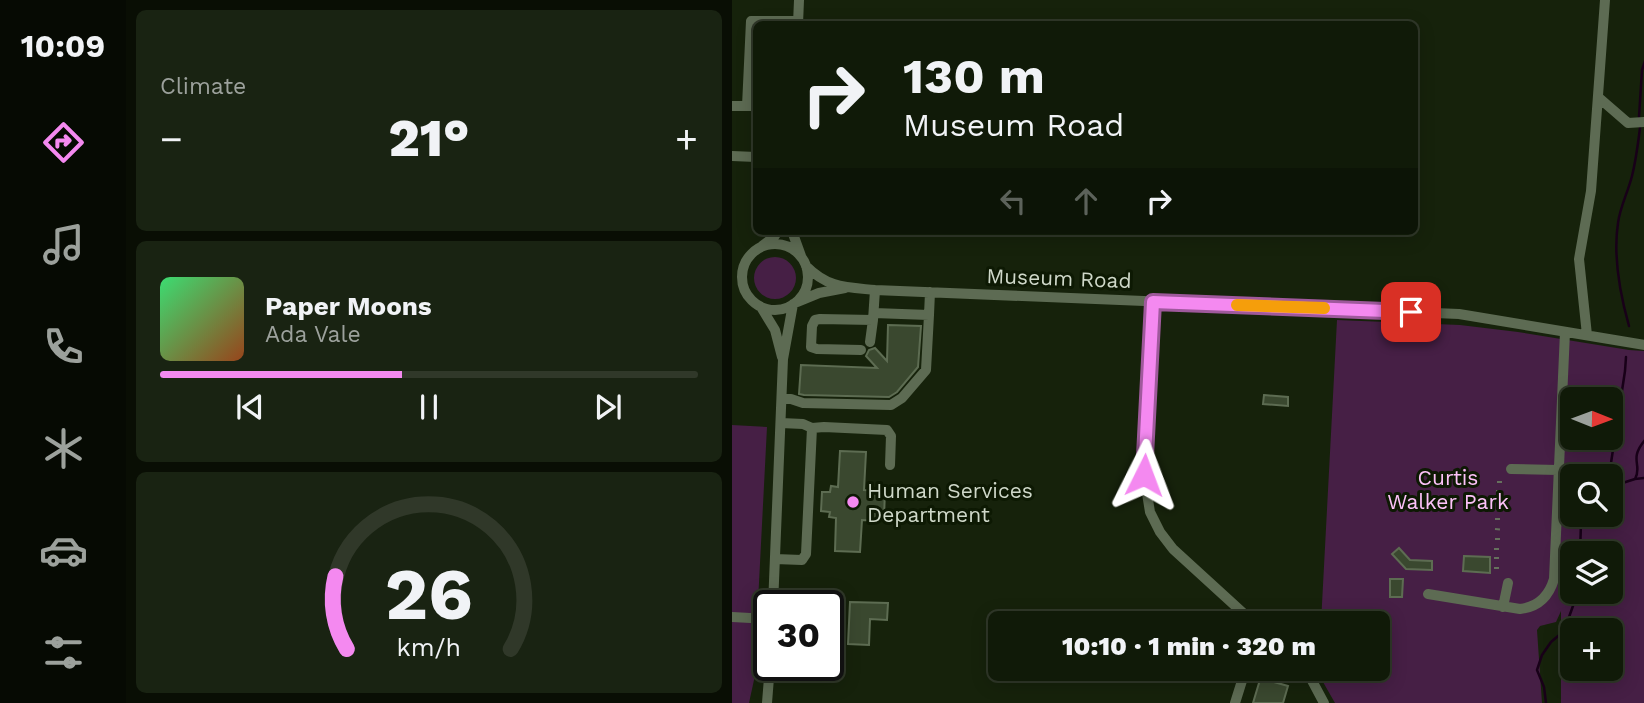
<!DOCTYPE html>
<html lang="en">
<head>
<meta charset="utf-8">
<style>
	:root { --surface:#101a08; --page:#192312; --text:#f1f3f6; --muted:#9ca19c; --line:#303829; --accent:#f489f0 }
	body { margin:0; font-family:"Work Sans",sans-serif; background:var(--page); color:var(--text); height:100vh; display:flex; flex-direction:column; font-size:26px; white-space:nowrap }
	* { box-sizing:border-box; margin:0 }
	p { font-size:23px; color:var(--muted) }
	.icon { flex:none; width:38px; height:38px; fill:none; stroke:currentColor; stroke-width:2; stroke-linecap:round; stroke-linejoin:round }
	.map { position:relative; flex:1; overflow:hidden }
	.details { display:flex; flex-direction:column; gap:10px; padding:10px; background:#090e04; width:606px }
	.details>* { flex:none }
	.hud { position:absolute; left:21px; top:21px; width:665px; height:214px; border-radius:10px; box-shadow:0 4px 18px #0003,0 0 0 2px var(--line); background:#101a08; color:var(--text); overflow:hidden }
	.needle { width:46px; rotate:91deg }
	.buttons { position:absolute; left:828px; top:387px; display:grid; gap:14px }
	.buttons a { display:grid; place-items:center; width:63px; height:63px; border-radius:10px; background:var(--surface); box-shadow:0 4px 18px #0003,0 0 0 2px var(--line); font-size:35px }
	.speed { position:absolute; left:21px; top:590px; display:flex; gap:14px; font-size:35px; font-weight:700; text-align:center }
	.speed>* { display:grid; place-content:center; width:91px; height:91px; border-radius:50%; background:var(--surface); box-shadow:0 4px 18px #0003,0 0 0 2px var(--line); line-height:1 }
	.speed .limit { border:4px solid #111; border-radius:10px; background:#fff; color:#111 }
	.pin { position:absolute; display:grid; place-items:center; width:60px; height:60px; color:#fff; margin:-30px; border-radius:14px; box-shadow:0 4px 10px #0006 }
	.me { position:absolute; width:77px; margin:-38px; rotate:3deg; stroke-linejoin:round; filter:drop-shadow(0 0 5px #0008) }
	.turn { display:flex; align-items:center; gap:24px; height:147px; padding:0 35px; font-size:32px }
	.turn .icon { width:91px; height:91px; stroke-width:2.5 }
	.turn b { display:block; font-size:49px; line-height:60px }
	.lanes { display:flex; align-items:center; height:66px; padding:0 35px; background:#0003; justify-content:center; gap:35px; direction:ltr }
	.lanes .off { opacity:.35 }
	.big { font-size:52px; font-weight:800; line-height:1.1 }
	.details .widget { flex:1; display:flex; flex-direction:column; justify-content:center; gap:10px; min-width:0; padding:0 24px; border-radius:10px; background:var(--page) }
	.details .dial { align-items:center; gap:0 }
	.dial svg { height:182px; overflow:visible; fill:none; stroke:var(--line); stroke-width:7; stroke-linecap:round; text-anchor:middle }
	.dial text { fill:var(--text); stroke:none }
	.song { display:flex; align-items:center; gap:21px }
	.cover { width:84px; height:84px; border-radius:10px; background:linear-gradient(135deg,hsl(140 70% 55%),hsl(20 70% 35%)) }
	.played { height:7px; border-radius:4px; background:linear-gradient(90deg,var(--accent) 45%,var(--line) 45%) }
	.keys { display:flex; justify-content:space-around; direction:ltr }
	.heat { display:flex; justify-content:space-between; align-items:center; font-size:38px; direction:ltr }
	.trip { position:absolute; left:256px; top:611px; width:402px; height:70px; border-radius:10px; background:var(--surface); box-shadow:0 4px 18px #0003,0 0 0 2px var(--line); font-weight:800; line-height:70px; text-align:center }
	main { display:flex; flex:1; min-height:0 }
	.dock { display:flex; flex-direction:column; width:126px; justify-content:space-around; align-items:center; background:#060a03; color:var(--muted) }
	.dock .icon { width:49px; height:49px }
	.dock .active { color:var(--accent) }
	.dock b { font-size:32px; color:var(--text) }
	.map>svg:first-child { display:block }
	.green { fill:#461f45; fill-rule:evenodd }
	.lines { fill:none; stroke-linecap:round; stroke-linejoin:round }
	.stream { stroke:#180018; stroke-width:2.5 }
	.building { fill:#3a482f; stroke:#5d6c52; stroke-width:2 }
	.path { stroke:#66705d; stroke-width:2; stroke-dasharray:5 5; stroke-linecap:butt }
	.minor { stroke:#5d6b53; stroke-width:10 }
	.route-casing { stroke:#9f599c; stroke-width:18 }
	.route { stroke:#f489f0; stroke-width:12 }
	.slow { stroke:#f59e0b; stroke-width:12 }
	.poi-dot { fill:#f489f0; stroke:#0d1903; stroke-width:2.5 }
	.labels { text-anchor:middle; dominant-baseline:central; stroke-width:6; stroke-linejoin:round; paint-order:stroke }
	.street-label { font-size:21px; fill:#cfd8c9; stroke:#0d1903 }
	.park-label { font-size:21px; fill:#fdc2f9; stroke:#0d1903 }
	.poi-label { font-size:21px; fill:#cfd8c9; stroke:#0d1903; text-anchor:start }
</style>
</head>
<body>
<main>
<nav class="dock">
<b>10:09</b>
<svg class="icon active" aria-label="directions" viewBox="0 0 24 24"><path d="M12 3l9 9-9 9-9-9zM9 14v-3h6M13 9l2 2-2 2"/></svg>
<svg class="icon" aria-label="music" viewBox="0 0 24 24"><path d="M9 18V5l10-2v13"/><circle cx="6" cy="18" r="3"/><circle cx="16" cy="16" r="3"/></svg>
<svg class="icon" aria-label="phone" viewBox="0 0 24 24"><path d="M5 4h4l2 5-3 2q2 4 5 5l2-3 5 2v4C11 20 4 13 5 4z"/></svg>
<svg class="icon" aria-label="climate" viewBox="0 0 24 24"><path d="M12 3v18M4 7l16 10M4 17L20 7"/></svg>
<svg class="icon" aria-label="car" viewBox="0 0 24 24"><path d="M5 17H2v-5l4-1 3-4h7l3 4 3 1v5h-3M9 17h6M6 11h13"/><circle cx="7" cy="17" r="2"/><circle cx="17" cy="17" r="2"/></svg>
<svg class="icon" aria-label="filters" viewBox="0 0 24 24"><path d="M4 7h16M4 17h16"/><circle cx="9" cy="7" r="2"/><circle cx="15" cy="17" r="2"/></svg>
</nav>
<section class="details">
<div class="widget"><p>Climate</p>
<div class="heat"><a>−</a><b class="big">21°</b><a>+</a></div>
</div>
<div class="widget">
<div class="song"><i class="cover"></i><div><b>Paper Moons</b><p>Ada Vale</p></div></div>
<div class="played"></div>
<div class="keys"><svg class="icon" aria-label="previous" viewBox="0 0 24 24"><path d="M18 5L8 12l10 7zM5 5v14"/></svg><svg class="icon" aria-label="pause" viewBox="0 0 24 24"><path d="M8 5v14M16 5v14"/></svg><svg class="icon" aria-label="next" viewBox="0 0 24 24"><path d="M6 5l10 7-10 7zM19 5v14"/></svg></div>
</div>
<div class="widget dial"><svg viewBox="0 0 100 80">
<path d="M14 69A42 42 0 1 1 86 69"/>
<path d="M14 69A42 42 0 0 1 9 37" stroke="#f489f0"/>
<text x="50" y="56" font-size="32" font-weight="700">26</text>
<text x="50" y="72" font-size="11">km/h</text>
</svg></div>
</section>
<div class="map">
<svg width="913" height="703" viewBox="0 0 913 703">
	<rect width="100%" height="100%" fill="#16220b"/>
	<!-- green -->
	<path class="green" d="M22 278a21 21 0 1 1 42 0a21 21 0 1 1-42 0Z
		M605,320L728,325L786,332L897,350L912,351V703H829V611L824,622L808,626L805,630L810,703H603L587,675V669L646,668V623H589ZM840,399H878V438H840ZM840,476H878V514H840ZM840,553H878V592H840ZM840,630H878V668H840Z
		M0,425L35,427L22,680L17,703H0Z"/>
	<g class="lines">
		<!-- stream -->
		<path class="stream" d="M907,117L910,70L913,61
			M897,326C888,294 881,256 886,223C888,207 896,192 900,176C904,160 906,144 908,128
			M877,476L893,371L894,357
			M903,479C911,465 896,460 913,440
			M878,487L903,479L913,478
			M848,553L849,523L852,514
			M814,703L812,687L805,670L810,655L819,642L832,631L846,592"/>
	</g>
	<!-- building -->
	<path class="building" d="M156,325L189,326L186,367L165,392L157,397L72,395L67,394L69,365L145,368L134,356L137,350L143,348L155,361Z
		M532,395L556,397V406L531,404Z
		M108,451L134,452L132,490L153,491L152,517H145V521L130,520L128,552L103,551L104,518L97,517L98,512L89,511L90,492H98L99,486L106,487Z
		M667,548L678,560L700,561V570L674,569L660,554Z
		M732,556L758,557V573L731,571Z
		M658,579H671L670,597H658Z
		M118,602L156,603L155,620L138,619L137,645L116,644Z
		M530,673L544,677L542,682L556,686L551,703H521Z"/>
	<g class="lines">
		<!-- path -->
		<path class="path" d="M765,482H773
			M764,491L773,492
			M764,501H773
			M764,510H773
			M763,519H772
			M763,529L772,530
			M763,539H771
			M762,549H771
			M762,558H771
			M762,568H770"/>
		<!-- minor -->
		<path class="minor" d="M66,24L67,0
			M866,97L896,123L913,122
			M0,106H15
			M24,106H15L19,21H66
			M0,156L24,157
			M60,231L69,256
			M10 277a33 33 0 1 1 66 0a33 33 0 1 1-66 0Z
			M30,246L42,237L46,231
			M74,266C96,288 113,287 143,290L727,314L913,345
			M420,301L412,475L418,512L428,532L441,549L522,623
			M65,302L87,293L113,288
			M29,307L43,330L50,357
			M142,313L197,315L198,292
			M855,335L847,259L859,191L873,0
			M138,342L141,320
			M129,350L85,349L79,347L80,326L83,320L88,319L141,320L143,290
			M50,399H59L71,403L159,405L170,398L194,370L197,315
			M80,428L92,427L155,430L159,436L158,465
			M779,469L826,470
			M43,559L70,560L74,554L80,428L71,424L49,423
			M696,594L788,609C806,607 817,596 822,579L833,332
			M41,606L51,359L61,304
			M771,607L776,583
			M0,617L37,619
			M570,668L577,675L592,703
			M35,703L38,665
			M503,703L514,668"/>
	</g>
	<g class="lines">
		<defs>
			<path id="route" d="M412,475L421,302L679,312"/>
		</defs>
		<!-- route casing -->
		<use href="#route" class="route-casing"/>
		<!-- route -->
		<use href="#route" class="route"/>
		<!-- slow -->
		<path class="slow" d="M505,305L592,308"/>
	</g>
	<!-- markers -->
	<circle class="poi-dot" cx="121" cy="502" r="7"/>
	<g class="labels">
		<!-- street labels -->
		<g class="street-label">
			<text transform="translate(327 278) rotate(2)">Museum Road</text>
		</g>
		<!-- park labels -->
		<g class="park-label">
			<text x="716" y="477">Curtis<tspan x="716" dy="24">Walker Park</tspan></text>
		</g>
		<!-- poi labels -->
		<g class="poi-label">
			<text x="135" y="490">Human Services<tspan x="135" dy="24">Department</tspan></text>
		</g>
	</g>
</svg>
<div class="buttons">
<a><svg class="needle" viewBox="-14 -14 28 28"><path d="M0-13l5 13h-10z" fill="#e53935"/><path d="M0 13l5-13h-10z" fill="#9ca19c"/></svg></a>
<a><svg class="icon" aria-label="search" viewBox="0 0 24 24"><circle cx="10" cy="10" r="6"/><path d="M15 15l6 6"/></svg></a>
<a><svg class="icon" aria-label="layers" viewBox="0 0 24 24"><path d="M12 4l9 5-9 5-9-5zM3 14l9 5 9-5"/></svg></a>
<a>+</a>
</div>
<div class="speed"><div class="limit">30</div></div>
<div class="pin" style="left:679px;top:312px;background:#d93025"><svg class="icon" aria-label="arrive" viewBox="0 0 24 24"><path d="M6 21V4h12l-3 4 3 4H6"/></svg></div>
<svg class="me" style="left:412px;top:475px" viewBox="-20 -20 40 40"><path d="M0-17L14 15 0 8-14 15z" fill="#f489f0" stroke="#fff" stroke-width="4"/></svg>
<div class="trip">10:10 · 1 min · 320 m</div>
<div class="hud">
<div class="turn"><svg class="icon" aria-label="right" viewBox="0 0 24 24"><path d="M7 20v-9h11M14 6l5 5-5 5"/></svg><div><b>130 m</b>Museum Road</div></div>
<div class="lanes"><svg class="icon off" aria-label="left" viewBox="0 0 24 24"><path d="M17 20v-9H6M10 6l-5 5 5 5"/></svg><svg class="icon off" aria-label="ahead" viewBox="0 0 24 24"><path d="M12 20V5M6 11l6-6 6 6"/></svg><svg class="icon" aria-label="right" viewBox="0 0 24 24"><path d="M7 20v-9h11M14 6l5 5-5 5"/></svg></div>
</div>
</div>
</main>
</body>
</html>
